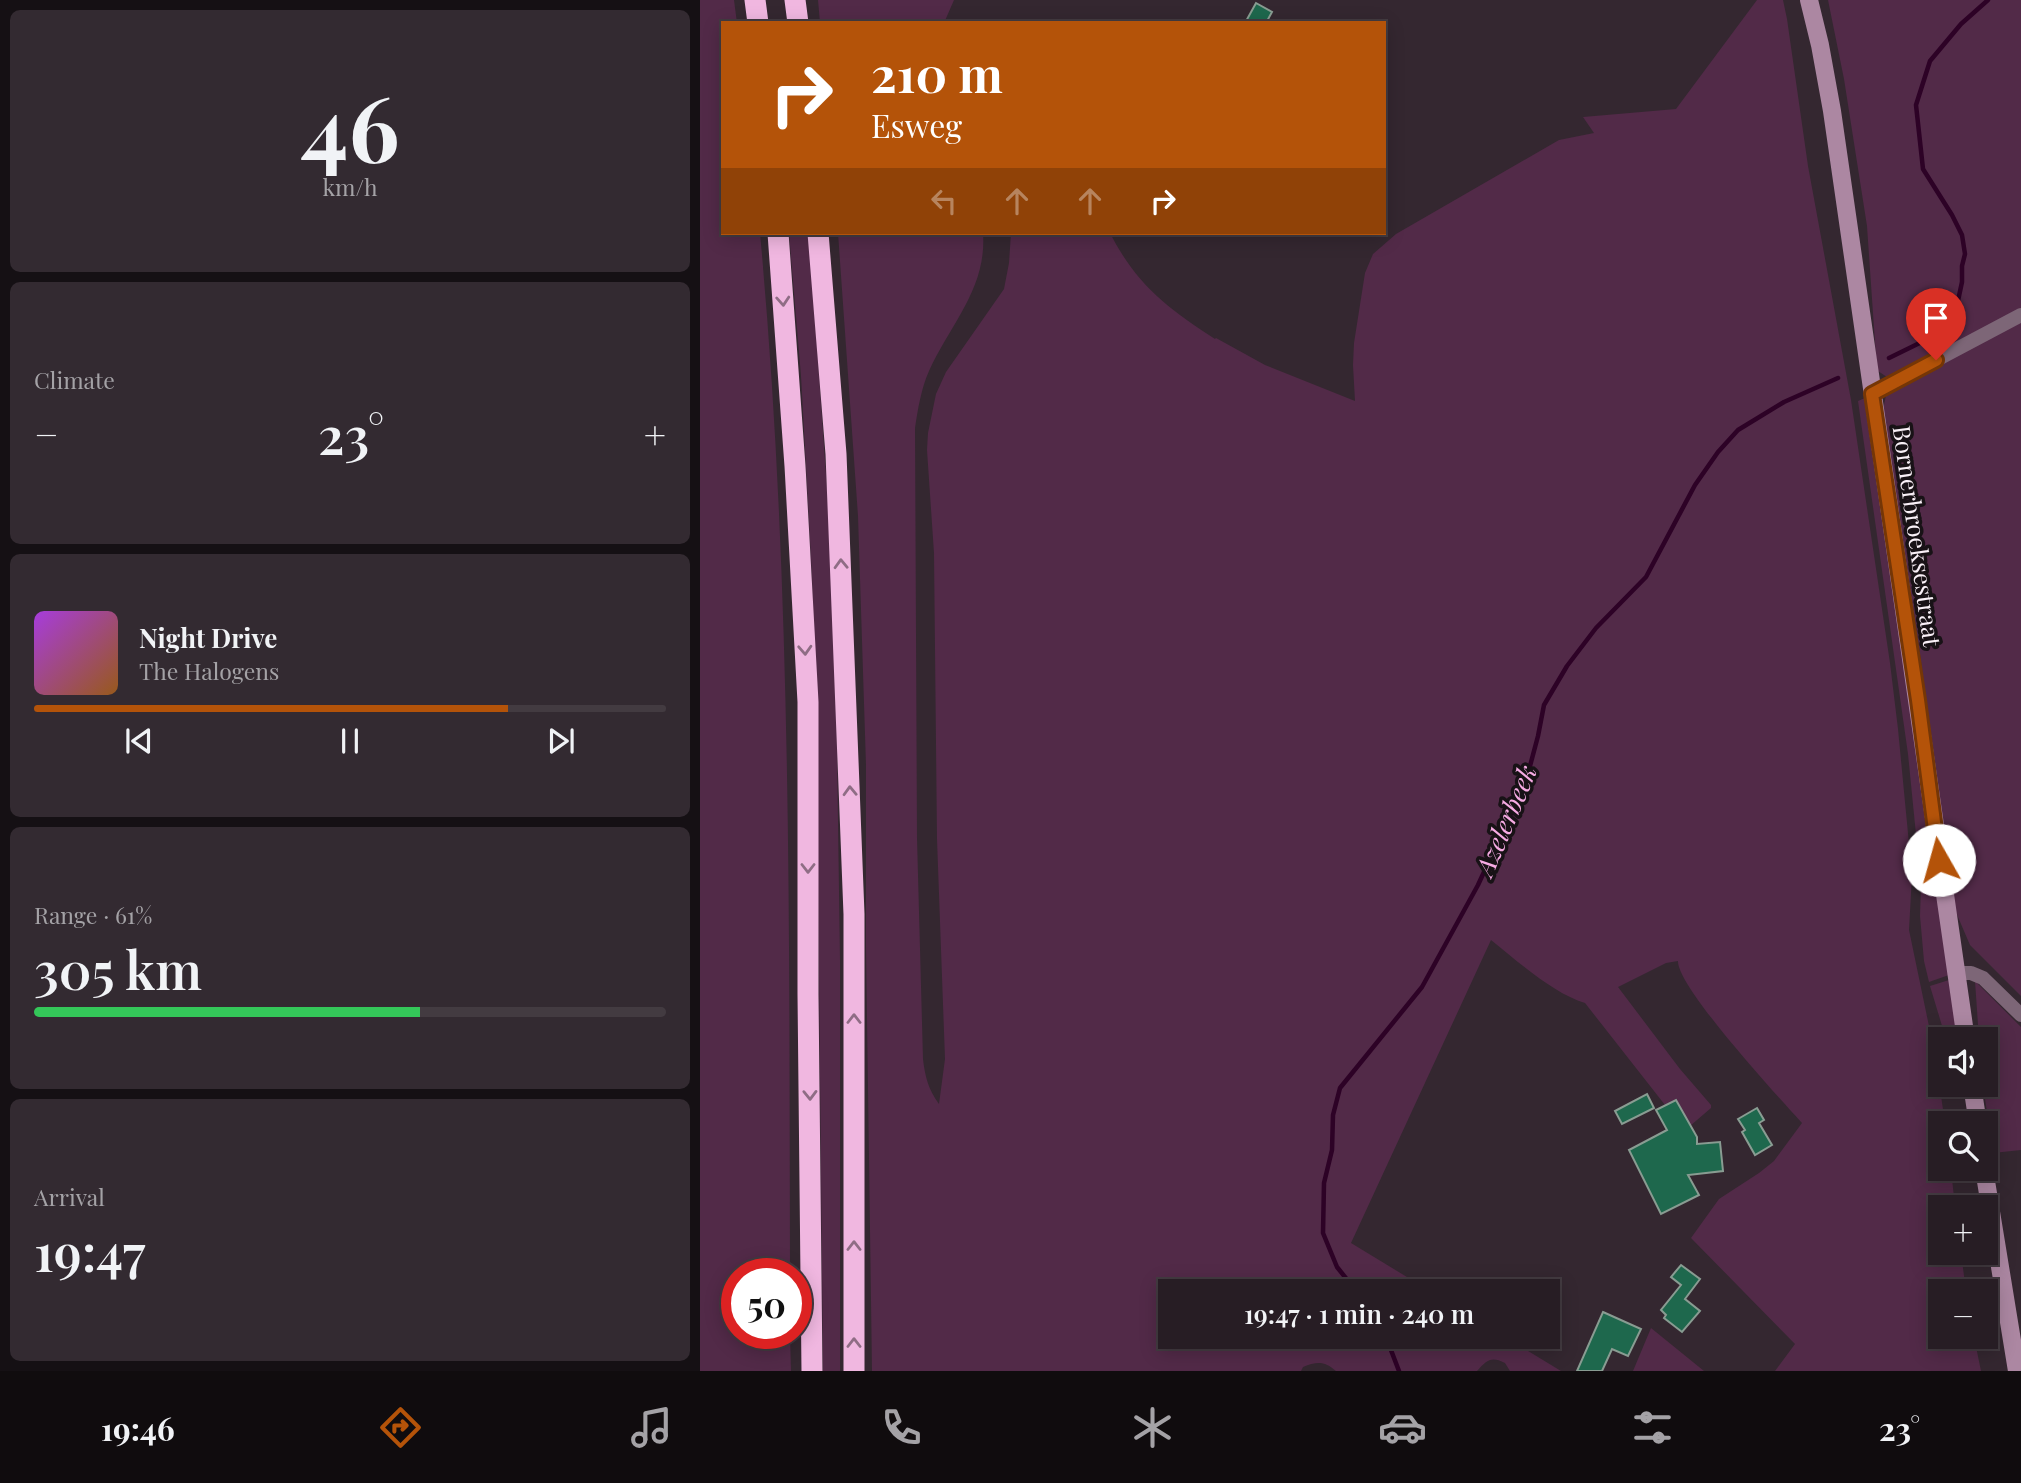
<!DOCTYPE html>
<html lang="en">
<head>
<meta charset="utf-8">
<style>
	:root { --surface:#271d24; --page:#332a31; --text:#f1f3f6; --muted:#a4a2a6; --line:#433b41; --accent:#b45309 }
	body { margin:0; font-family:"Playfair Display",serif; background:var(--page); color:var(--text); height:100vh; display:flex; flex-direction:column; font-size:26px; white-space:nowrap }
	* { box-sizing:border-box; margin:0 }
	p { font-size:23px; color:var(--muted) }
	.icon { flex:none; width:38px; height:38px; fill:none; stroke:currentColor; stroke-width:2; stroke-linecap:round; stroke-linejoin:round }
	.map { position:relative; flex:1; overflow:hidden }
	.sheet { display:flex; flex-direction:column; gap:10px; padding:10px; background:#151014; width:700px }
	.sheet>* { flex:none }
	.hud { position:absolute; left:21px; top:21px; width:665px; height:214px; border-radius:0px; box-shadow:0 4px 18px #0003,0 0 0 2px var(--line); background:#b45309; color:#fff; overflow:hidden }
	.controls { position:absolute; left:1228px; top:1027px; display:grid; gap:14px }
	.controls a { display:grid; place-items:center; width:70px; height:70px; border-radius:0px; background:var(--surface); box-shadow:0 4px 18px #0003,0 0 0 2px var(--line); font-size:35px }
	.speed { position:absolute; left:21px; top:1258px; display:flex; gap:14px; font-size:35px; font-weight:700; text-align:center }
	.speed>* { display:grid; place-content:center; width:91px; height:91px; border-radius:50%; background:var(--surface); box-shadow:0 4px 18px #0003,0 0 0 2px var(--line); line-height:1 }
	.speed .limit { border:10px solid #d22; background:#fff; color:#111 }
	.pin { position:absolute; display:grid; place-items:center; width:60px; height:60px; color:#fff; margin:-72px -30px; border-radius:50% 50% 50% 0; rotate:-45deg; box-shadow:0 0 7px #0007 }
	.pin .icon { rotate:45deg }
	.me { position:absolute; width:77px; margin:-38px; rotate:353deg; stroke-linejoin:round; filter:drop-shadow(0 0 5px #0008) }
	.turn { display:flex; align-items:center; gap:24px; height:147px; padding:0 35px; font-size:32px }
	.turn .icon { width:91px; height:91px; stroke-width:2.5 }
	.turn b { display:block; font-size:49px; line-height:60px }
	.lanes { display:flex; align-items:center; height:66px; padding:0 35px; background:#0003; justify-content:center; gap:35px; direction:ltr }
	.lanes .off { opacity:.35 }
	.big { font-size:52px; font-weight:600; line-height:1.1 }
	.sheet .card { flex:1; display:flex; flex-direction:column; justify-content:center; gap:10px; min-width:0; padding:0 24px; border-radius:10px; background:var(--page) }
	.sheet .dial { align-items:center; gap:0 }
	.dial b { font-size:91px; line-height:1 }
	.song { display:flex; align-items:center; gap:21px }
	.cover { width:84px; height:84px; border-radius:10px; background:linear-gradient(135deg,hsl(280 70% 55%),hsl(30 70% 35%)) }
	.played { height:7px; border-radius:4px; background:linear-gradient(90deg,var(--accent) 75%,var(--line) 75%) }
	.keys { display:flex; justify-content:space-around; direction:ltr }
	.heat { display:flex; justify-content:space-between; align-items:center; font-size:38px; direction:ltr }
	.charge { height:10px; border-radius:5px; background:linear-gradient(90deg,#34c759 61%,var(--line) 0) }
	.trip { position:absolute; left:458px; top:1279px; width:402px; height:70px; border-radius:0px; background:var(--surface); box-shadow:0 4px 18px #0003,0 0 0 2px var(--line); font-weight:600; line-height:70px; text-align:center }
	.tabs { display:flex; height:112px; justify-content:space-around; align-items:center; background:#100c0e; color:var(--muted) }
	.tabs .icon { width:49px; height:49px }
	.tabs .selected { color:var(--accent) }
	.tabs b { font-size:32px; color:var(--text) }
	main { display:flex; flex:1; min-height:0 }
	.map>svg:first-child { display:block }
	.green { fill:#522a48 }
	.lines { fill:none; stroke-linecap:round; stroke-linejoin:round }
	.stream { stroke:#2d0226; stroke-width:4.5 }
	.building { fill:#1e684d; stroke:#899c92; stroke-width:2 }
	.minor { stroke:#7d6677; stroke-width:14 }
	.secondary { stroke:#ac87a2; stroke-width:18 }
	.motorway { stroke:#f0b7e0; stroke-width:21 }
	.oneway { stroke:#8f6d85 }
	.route-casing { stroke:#753606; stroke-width:18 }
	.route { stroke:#b45309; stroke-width:12 }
	.labels { text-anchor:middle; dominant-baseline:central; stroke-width:7; stroke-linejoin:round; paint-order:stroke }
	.street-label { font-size:24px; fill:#f9f0f7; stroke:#181216 }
	.water-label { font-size:26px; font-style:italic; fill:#f7abe4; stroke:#181216 }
</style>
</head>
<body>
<main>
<section class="sheet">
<div class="card dial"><b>46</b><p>km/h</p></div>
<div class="card"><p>Climate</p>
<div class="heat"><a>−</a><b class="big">23°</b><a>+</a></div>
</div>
<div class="card">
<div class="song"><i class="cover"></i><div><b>Night Drive</b><p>The Halogens</p></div></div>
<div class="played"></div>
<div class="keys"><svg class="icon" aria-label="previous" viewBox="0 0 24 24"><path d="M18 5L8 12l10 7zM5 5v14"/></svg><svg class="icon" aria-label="pause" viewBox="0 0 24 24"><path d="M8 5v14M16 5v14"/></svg><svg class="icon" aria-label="next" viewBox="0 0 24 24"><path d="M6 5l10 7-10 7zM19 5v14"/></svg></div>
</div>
<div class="card"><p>Range · 61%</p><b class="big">305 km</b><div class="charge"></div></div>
<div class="card"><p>Arrival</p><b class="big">19:47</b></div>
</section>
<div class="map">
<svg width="1321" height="1371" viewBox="0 0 1321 1371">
	<rect width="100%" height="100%" fill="#342730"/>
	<!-- green -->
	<path class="green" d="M0,0H34L37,23H23V233H60C92,579 89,927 90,1274H37V1334H90L91,1371H0Z
		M118,0H254L244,23H120Z
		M1057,0H1083L1087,19L1108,166L1151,400L1190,663L1198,729L1212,875L1209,930L1235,1055L1245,1123L1241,1124V1169H1251L1255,1207L1241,1208V1253H1261L1266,1291L1241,1292V1337H1274L1281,1371H1075L1095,1344L991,1238L1019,1199L1059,1173L1074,1161L1102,1123C1080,1099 977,987 978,961L966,963L918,987L980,1069L1011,1105V1108L983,1132L968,1103L965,1105L885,1003C854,994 817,961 791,940L651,1243L730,1291L471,1292V1337H805L861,1371H810L805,1363C791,1356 787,1360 777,1371H636C625,1361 617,1361 603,1367L601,1371H172L166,947V765L158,516L138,233H283C287,288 251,323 229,371C221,389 218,409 215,428L217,838L223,1059C225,1076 228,1089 239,1104L245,1059L237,839L234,553L227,450L228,433L236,394L246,372L304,289L309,263L311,233H410C436,284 467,308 515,339L516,338L565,365L655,401L653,365L654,343L665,273L673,254L696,234L859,140L894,133L883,117L976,109Z
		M1128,0H1321V309L1224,362L1187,377L1178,371L1176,357L1167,226L1144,79Z
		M89,233H109L128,503L136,681L140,960V1371H123L117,779L112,577L101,376Z
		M1321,322V996L1270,945L1255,910L1218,640L1183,410L1186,395L1226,371Z
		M1165,398L1249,975L1229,982L1224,961L1220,916L1221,885L1208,754L1158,401Z
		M1249,980L1258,1039H1246L1230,986Z
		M1275,981L1321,1027V1150L1293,1153L1283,1085H1286V1040L1279,1039Z
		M951,1328L1004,1371H933Z"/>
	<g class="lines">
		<!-- stream -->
		<path class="stream" d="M1189,358L1238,334L1256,310L1262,282V266L1265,254L1262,235L1252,215L1223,169L1216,105L1230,61L1261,24L1288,0
			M657,1292L637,1267L623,1233L624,1183L632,1150L633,1115L640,1088L722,987L778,885L826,781L838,736L844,705L867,666L896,628L946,577L995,485L1018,452L1038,430L1084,402L1138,378
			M686,1337L699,1371"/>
	</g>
	<!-- building -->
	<path class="building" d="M556,3L572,12L566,23H545Z
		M947,1094L954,1108L922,1124L915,1111Z
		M976,1100L997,1137V1144L1020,1142L1023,1171L988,1175L999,1195L961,1214L929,1150L967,1130L956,1110Z
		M1057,1108L1064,1120L1059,1123L1072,1145L1055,1155L1042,1132L1045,1130L1038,1119Z
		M981,1265L1000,1279L985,1299L1000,1311L982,1332L964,1318L966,1315L961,1310L981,1285L971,1277Z
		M903,1312L941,1329L928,1356L912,1349L902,1371H877Z"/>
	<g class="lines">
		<!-- minor -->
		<path class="minor" d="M1172,394L1321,315
			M1256,973H1271L1283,978L1321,1015"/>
		<!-- secondary -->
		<path class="secondary" d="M1109,0L1120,45L1132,111L1266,1040
			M1272,1085L1278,1124
			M1284,1169L1317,1371"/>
		<!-- motorway -->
		<path class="motorway" d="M55,0L58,23
			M95,0L98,23
			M78,233L95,466L108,702V994L112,1371
			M118,233L136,454L154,914V1371"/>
	</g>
	<!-- one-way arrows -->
	<defs><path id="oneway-chevron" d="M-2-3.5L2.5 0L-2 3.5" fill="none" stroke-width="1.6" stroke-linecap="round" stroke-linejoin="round" transform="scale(1.75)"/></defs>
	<g class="oneway">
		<use href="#oneway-chevron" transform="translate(83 301) rotate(86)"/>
		<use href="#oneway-chevron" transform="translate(141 564) rotate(-92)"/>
		<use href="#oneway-chevron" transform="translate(105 650) rotate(87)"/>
		<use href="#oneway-chevron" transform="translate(150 791) rotate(-92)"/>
		<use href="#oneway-chevron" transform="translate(108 868) rotate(90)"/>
		<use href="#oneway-chevron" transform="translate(154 1019) rotate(-90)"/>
		<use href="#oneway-chevron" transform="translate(110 1095) rotate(89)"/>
		<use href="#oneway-chevron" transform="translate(154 1246) rotate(-90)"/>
		<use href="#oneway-chevron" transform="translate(154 1343) rotate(-90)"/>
	</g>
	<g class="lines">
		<defs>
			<path id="route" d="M1236,360L1172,394L1218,700L1239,860"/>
		</defs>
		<!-- route casing -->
		<use href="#route" class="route-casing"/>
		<!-- route -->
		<use href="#route" class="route"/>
	</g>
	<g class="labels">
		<!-- street labels -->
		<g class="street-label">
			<text transform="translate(1218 536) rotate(82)">Bornerbroeksestraat</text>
		</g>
		<!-- water labels -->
		<g class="water-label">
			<text transform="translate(805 820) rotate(-67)">Azelerbeek</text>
		</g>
	</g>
</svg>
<div class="controls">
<a><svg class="icon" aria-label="sound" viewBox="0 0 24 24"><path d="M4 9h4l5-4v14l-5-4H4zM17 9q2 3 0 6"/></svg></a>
<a><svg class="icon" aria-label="search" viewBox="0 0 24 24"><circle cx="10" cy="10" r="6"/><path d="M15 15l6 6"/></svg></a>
<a>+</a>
<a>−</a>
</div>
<div class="speed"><div class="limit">50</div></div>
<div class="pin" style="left:1236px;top:360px;background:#d93025"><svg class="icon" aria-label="arrive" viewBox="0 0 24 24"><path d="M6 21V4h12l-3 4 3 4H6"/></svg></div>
<svg class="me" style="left:1239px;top:860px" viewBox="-20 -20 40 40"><circle r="19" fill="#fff"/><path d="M0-13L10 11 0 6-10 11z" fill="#b45309"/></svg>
<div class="trip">19:47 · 1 min · 240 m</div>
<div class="hud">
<div class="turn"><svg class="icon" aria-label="right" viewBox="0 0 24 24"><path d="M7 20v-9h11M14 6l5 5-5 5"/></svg><div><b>210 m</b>Esweg</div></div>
<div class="lanes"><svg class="icon off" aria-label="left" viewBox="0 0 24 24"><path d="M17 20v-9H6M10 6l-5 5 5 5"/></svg><svg class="icon off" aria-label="ahead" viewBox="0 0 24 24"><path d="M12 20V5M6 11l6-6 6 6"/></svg><svg class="icon off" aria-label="ahead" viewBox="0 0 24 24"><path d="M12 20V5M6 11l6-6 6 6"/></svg><svg class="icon" aria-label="right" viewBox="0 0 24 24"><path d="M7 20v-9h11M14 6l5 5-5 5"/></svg></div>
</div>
</div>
</main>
<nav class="tabs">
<b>19:46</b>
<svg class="icon selected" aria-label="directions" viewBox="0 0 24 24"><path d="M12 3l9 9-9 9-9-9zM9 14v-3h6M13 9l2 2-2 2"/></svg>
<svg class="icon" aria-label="music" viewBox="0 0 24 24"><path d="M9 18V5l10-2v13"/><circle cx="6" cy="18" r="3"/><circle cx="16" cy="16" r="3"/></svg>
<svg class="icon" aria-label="phone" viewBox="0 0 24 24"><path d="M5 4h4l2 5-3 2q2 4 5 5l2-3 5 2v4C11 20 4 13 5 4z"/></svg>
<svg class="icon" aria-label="climate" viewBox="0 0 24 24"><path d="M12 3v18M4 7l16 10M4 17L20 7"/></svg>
<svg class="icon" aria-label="car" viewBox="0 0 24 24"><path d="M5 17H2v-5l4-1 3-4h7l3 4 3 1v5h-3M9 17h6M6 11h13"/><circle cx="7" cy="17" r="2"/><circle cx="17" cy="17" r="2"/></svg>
<svg class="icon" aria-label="filters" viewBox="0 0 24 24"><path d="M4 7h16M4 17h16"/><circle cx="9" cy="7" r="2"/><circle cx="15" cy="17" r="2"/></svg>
<b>23°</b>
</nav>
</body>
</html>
